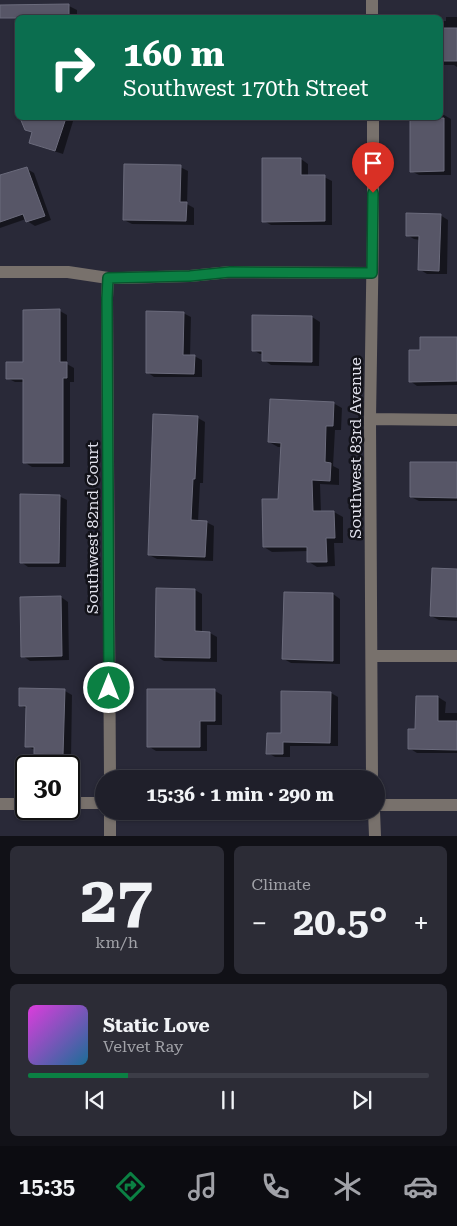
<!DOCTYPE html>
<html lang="en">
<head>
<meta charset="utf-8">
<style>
	:root { --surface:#1f1f2a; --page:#2c2c36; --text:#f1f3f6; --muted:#a1a2a8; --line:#3c3d47; --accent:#0b8043 }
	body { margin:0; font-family:"Roboto Serif",serif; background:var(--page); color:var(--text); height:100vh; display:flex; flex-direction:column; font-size:19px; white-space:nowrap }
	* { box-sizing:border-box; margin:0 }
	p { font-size:16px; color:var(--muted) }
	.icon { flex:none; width:28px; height:28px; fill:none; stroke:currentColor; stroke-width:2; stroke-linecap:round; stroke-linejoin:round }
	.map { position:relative; height:836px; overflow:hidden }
	.sheet { display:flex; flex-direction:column; gap:10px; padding:10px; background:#111117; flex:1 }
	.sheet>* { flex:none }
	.guide { position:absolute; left:15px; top:15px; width:428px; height:105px; border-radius:8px; box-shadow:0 1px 4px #0004,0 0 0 1px var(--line); background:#0b6e4f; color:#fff; overflow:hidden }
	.speed { position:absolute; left:15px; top:755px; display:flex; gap:10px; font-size:25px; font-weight:700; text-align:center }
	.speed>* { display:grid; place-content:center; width:65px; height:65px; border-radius:50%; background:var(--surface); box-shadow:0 1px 4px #0004,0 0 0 1px var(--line); line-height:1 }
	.speed .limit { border:2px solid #111; border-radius:8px; background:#fff; color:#111 }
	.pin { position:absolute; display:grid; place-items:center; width:42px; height:42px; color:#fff; margin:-51px -21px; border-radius:50% 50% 50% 0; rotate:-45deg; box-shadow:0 0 5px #0007 }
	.pin .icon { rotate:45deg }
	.me { position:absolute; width:55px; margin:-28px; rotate:0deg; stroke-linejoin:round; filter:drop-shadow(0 0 4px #0008) }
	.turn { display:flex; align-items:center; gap:18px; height:105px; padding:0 25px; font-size:22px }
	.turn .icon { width:65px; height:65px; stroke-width:2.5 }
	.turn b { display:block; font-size:35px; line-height:42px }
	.big { font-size:38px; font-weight:700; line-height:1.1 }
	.sheet .card { flex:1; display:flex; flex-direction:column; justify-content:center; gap:8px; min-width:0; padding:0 18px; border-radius:8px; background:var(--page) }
	.sheet .dial { align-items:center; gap:0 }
	.dial b { font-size:65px; line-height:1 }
	.song { display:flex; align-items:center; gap:15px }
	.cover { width:60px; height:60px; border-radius:8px; background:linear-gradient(135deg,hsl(300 70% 55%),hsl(200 70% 35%)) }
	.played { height:5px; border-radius:2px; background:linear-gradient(90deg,var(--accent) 25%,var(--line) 25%) }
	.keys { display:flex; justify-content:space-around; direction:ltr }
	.heat { display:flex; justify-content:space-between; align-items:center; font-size:28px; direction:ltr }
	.sheet .tiles { flex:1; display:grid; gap:10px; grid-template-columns:1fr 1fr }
	.card:last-child { grid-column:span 2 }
	.trip { position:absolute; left:95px; top:770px; width:290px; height:50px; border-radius:25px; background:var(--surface); box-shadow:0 1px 4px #0004,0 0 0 1px var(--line); font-weight:700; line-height:50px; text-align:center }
	.menu { display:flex; height:80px; justify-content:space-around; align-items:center; background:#0c0c11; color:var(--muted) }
	.menu .icon { width:35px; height:35px }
	.menu .selected { color:var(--accent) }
	.menu b { font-size:22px; color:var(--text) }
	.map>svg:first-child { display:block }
	.shadow { fill:#0007 }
	.building { fill:#575667; stroke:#6b6b7c }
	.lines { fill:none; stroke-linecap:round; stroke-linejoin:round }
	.minor { stroke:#78716c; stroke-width:12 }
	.route-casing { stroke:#07532c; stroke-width:12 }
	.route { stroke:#0b8043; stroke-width:9 }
	.labels { text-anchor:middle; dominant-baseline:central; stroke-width:5; stroke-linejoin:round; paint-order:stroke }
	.street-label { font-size:16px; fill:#e1e1ec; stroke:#13131a }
</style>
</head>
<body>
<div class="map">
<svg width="457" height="836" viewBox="0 0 457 836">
	<rect width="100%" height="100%" fill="#292938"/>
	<!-- shadow -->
	<path class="shadow" d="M22,6H69L77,10V18H22Z
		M446,17H457V67L454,65H440V21H446Z
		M440,115H444L451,119V175H419L411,171V118H440Z
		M25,118H77H74L63,154L38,146L30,142L33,133L26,129L24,123Z
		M301,159L308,164V177H324L332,181V225H271L264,221Z
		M180,167L188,171L187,204L194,208V225L132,224L124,220Z
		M27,169L34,173L51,220L35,226L27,221L26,219L0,228V176Z
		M440,215L448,220L447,274H427L419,269L420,240L414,239L407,235Z
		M60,311L67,315V364L74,368V382H70V467H32L24,462V382H15L7,378L25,363Z
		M183,313L191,317L190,356H194L202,360V377H154L147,372Z
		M254,316L312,317L320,322L319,366L271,365L264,360V354H260L253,350Z
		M457,339V385L417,386L410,381L421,352Z
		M333,403L342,408L341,430H335L333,466L339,469V485L320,484L321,512H334L343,517V543H334L335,566L317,567L309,562V551L272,552L264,547L279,500L282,447H278L269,442Z
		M198,418L205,422L203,483H200L198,522H206L214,526L213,561L157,559L149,555Z
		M457,463V501H419L411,497Z
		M59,496L67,500L66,567H28L21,562Z
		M457,570V621L439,620L431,616Z
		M195,590L202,594V633H210L217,637V662L164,661L157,657Z
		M333,594L340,599V664L291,663L284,659Z
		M61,597L68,602L69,660L30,661L23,656Z
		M65,691L72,695L71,759L42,758L35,754V750L26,746L27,709L20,705Z
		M215,691L222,695V725H207V751H156L148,746Z
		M331,693L338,697V746H290V757H275L268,753L282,734Z
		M438,697L446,702L445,713H457V753H417L409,748L416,730Z"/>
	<!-- building -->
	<path class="building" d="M69,4V18H0V5Z
		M440,28H457V61H440Z
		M20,118H66L55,151L29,143L32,132L25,130Z
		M410,118H444V171L410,172Z
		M262,158H301V175H325V221L262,222Z
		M124,164L181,165L180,202H187L186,221L123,220Z
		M27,167L45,216L26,222L23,214L0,222V175Z
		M406,213L441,214L439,271L418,270L419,236H406Z
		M60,309V362H67V378H63V463H23V379H6V362H23V310Z
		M146,311L184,312L183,355H195L194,374L146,373Z
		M252,315L312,316V362L262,361V351H252Z
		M420,337H457V381L409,382V350H420Z
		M270,399L334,402L333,426H326L325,462L331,463L330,481L312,480L313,511H334L335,538H326L327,562H307V547H263L262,499H278L281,443L268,442Z
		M153,414L198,416L195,479H193L191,520L207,521L205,557L148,555Z
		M410,462H457V498L410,497Z
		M20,494L60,495L59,563H20Z
		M432,568L457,569V617L430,616Z
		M156,588L195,589V631L210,632V658L155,657Z
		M284,592L333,593V661L282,659Z
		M61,596L62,656L21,657L20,597Z
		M19,688L65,689L63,755L34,754V747H25L26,706H19Z
		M147,689H215V721H200V747H147Z
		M281,691L331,692L330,743L283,742V754H266L267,733H281Z
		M416,696H438V721H457V750L408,749V729H415Z"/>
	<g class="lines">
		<!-- minor -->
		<path class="minor" d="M372,0V18
			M0,272H68L108,278H122L190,276L230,272L372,273
			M108,278L107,298L110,779
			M370,419L457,420
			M372,656H457
			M372,779L370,419L373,230V118
			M69,803H104
			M0,804H26
			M376,805H457
			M110,811V836
			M374,811L375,836"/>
	</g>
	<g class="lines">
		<defs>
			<path id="route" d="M109,688L107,298L108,278L190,276L230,272L372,273L373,193"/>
		</defs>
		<!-- route casing -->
		<use href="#route" class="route-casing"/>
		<!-- route -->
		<use href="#route" class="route"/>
	</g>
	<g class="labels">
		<!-- street labels -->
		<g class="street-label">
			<text transform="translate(355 448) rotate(-90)">Southwest 83rd Avenue</text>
			<text transform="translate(92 528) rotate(-90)">Southwest 82nd Court</text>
		</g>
	</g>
</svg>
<div class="speed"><div class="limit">30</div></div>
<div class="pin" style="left:373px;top:193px;background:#d93025"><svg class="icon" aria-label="arrive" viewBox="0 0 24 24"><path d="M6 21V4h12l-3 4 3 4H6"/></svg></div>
<svg class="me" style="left:109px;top:688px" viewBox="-20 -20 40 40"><circle r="17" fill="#0b8043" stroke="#fff" stroke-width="3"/><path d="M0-11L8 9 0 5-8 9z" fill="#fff"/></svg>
<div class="trip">15:36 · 1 min · 290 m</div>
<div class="guide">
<div class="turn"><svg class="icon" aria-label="right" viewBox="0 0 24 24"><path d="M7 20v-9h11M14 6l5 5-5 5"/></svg><div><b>160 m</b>Southwest 170th Street</div></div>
</div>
</div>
<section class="sheet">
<div class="tiles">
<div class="card dial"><b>27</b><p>km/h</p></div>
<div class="card"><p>Climate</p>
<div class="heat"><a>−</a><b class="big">20.5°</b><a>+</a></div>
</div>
<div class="card">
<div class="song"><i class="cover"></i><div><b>Static Love</b><p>Velvet Ray</p></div></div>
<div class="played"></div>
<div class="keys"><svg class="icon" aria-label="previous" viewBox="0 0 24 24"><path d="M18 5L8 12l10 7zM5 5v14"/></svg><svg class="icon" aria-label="pause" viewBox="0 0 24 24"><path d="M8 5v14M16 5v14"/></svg><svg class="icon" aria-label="next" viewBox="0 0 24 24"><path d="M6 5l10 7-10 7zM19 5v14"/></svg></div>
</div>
</div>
</section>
<nav class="menu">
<b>15:35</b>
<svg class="icon selected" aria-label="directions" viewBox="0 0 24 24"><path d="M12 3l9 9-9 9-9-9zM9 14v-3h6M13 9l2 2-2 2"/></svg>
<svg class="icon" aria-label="music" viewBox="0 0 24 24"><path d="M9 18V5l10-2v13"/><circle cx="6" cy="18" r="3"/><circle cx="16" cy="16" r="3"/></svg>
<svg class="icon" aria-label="phone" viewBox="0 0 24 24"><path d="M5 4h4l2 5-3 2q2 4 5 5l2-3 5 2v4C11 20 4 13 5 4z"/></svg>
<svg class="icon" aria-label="climate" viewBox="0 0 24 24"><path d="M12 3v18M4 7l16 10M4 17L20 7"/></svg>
<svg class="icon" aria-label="car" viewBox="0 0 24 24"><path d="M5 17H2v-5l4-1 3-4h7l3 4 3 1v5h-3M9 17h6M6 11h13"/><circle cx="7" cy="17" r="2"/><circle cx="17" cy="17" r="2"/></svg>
</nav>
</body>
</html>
